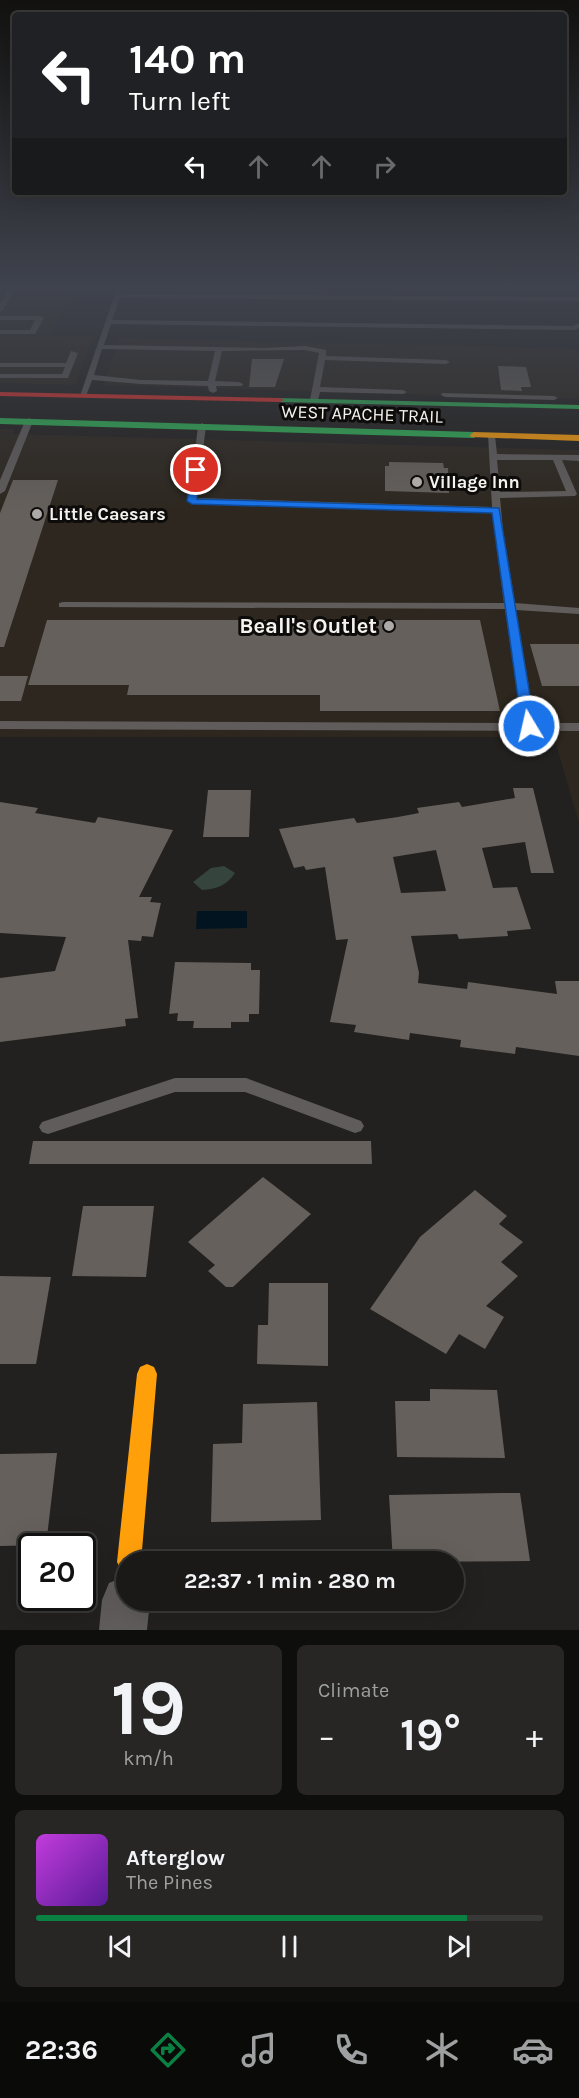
<!DOCTYPE html>
<html lang="en">
<head>
<meta charset="utf-8">
<style>
	:root { --surface:#1a1917; --page:#272624; --text:#f1f3f6; --muted:#9fa0a1; --line:#383836; --accent:#0b8043 }
	body { margin:0; font-family:Karla,sans-serif; background:var(--page); color:var(--text); height:100vh; display:flex; flex-direction:column; font-size:22px; white-space:nowrap }
	* { box-sizing:border-box; margin:0 }
	p { font-size:20px; color:var(--muted) }
	.icon { flex:none; width:33px; height:33px; fill:none; stroke:currentColor; stroke-width:2; stroke-linecap:round; stroke-linejoin:round }
	.map { position:relative; height:1630px; overflow:hidden }
	.details { display:flex; flex-direction:column; gap:15px; padding:15px; background:#0e0e0d; flex:1 }
	.details>* { flex:none }
	.top-card { position:absolute; left:12px; top:12px; width:555px; height:183px; border-radius:6px; box-shadow:0 6px 24px #0002,0 0 0 2px var(--line); background:#202124; color:#fff; overflow:hidden }
	.speed { position:absolute; left:18px; top:1533px; display:flex; gap:12px; font-size:30px; font-weight:700; text-align:center }
	.speed>* { display:grid; place-content:center; width:78px; height:78px; border-radius:50%; background:var(--surface); box-shadow:0 6px 24px #0002,0 0 0 2px var(--line); line-height:1 }
	.speed .limit { border:3px solid #111; border-radius:9px; background:#fff; color:#111 }
	.pin { position:absolute; display:grid; place-items:center; width:51px; height:51px; color:#fff; margin:-26px; border:3px solid #fff; border-radius:50%; box-shadow:0 2px 6px #0007 }
	.me { position:absolute; width:66px; margin:-33px; rotate:351deg; stroke-linejoin:round; filter:drop-shadow(0 0 4px #0008) }
	.turn { display:flex; align-items:center; gap:21px; height:126px; padding:0 18px; font-size:27px }
	.turn .icon { width:78px; height:78px; stroke-width:2.5 }
	.turn b { display:block; font-size:42px; line-height:51px }
	.lanes { display:flex; align-items:center; height:57px; padding:0 18px; background:#0003; justify-content:center; gap:30px; direction:ltr }
	.lanes .off { opacity:.35 }
	.big { font-size:45px; font-weight:700; line-height:1.1 }
	.details .tile { flex:1; display:flex; flex-direction:column; justify-content:center; gap:9px; min-width:0; padding:0 21px; border-radius:9px; background:var(--page) }
	.details .dial { align-items:center; gap:0 }
	.dial b { font-size:78px; line-height:1 }
	.song { display:flex; align-items:center; gap:18px }
	.cover { width:72px; height:72px; border-radius:9px; background:linear-gradient(135deg,hsl(290 70% 55%),hsl(270 70% 35%)) }
	.played { height:6px; border-radius:3px; background:linear-gradient(90deg,var(--accent) 85%,var(--line) 85%) }
	.keys { display:flex; justify-content:space-around; direction:ltr }
	.heat { display:flex; justify-content:space-between; align-items:center; font-size:33px; direction:ltr }
	.details .tiles { flex:1; display:grid; gap:15px; grid-template-columns:1fr 1fr }
	.tile:last-child { grid-column:span 2 }
	.trip { position:absolute; left:116px; top:1551px; width:348px; height:60px; border-radius:30px; background:var(--surface); box-shadow:0 6px 24px #0002,0 0 0 2px var(--line); font-weight:700; line-height:60px; text-align:center }
	.tab-bar { display:flex; height:96px; justify-content:space-around; align-items:center; background:#0a0a09; color:var(--muted) }
	.tab-bar .icon { width:42px; height:42px }
	.tab-bar .selected { color:var(--accent) }
	.tab-bar b { font-size:27px; color:var(--text) }
	.map>svg:first-child { display:block }
	.built { fill:#2d271f }
	.green { fill:#35443c }
	.water { fill:#031421 }
	.building { fill:#65605b; fill-rule:evenodd }
	.lines { fill:none; stroke-linecap:round; stroke-linejoin:round }
	.lane { fill:#605c5b; fill-rule:evenodd }
	.street { fill:#605c5b; fill-rule:evenodd }
	.fast { fill:#30b455; fill-rule:evenodd }
	.slow { fill:#ff9f0a; fill-rule:evenodd }
	.jam { fill:#e5322d; fill-rule:evenodd }
	.route { fill:#1a73e8; stroke:#114b97; stroke-width:1.5 }
	.poi-dot { fill:#aca9a6; stroke:#0d0c0a; stroke-width:2 }
	.labels { text-anchor:middle; dominant-baseline:central; stroke-width:6; stroke-linejoin:round; paint-order:stroke }
	.far-street-label { font-size:18px; fill:#f5f2ef; stroke:#0d0c0a }
	.far-poi-label { font-size:18px; font-weight:bold; fill:#f5f2ef; stroke:#0d0c0a; text-anchor:start }
	.poi-label { font-size:22px; font-weight:bold; fill:#f5f2ef; stroke:#0d0c0a; text-anchor:end }
</style>
</head>
<body>
<div class="map">
<svg width="579" height="1630" viewBox="0 0 579 1630">
	<rect width="100%" height="100%" fill="#23211f"/>
	<!-- built -->
	<path class="built" d="M0,285H74L51,336L93,337L75,385L0,383Z
		M119,338L579,349V399L103,385Z
		M0,429H14L13,434L579,450V823L554,737H0Z"/>
	<!-- green -->
	<path class="green" d="M224,866L235,873C226,886 217,889 202,890L193,882L211,868Z"/>
	<!-- water -->
	<path class="water" d="M197,911H247V928L196,929Z"/>
	<!-- building -->
	<path class="building" d="M252,359H284L275,387H249Z
		M498,366L526,367L531,387H521L522,391L501,390Z
		M389,462L443,463L444,468H448L449,493L385,491V466H389Z
		M13,480H58L4,647H0V513Z
		M47,620H480L500,711H320V695H127L129,685H28Z
		M530,644H579V686H542Z
		M0,676H28L21,701H0Z
		M513,788H533L554,873H531L525,842L482,848L493,888L517,887L531,929L507,931L508,936L459,939L457,934L411,936L419,973L418,983L467,989L468,982L557,994L555,981H579V1056L516,1047L515,1054L460,1047L461,1040L410,1033L409,1040L354,1032L356,1025L330,1022L348,939L336,940L325,867L306,870L304,866L294,868L279,829L354,818L357,823L398,817L419,813L417,808L459,802L462,807L515,798ZM436,850L446,891L401,893L393,857Z
		M208,790H251L249,837H203Z
		M0,802L38,808L35,813L95,823L98,817L173,830L139,897H152L150,902L161,903L153,937L142,936L141,941L128,940L138,1018L125,1019L126,1026L0,1042V978L55,971L66,937L0,933Z
		M175,962L251,963V970H260L259,1014H249V1022H231V1028H193L194,1021H177L178,1013L169,1014Z
		M33,1141H371L372,1164H29Z
		M263,1177L311,1214L233,1287H226L208,1271L215,1265L188,1242Z
		M475,1190L507,1216L499,1224L523,1242L501,1262L518,1276L486,1306L504,1317L485,1349L459,1334L446,1354L370,1309L420,1237Z
		M83,1206H154L146,1277L72,1276Z
		M0,1276L51,1277L36,1364H0Z
		M269,1283H328V1366L257,1364L258,1325H268Z
		M430,1389L497,1390L505,1458L397,1457L395,1401H430Z
		M317,1402L321,1520L211,1522L213,1444L242,1443L243,1404Z
		M57,1453L46,1545L0,1546V1454Z
		M501,1493H520L530,1561L393,1562L389,1495Z"/>
	<g class="lines">
		<!-- lane -->
		<path class="lane" d="M0,285L16,287L3,310L0,312V304L9,289H0Z
			M118,285H124L121,294L579,297V301L120,298L112,320L573,326L579,323V328L574,330L111,324L104,345L264,348L305,346L326,350V356L446,360L450,362L446,364L325,360L320,387L403,390L407,392L403,394L320,392L318,400L314,402L310,400L319,353L305,350L222,351L215,381L239,382L243,384L242,386H216L217,391L213,393L209,391L208,386L141,384L92,380L86,396H80ZM102,349L215,351L208,381L141,380L94,375Z
			M0,316H40L44,318L35,334H0V330H30L35,320H0Z
			M71,351L78,353L68,378H0V374H62L65,367H0V363H66Z
			M442,393L554,396L558,398L554,400L445,397L441,395Z
			M29,418L33,421L5,491L0,494V480L25,421Z
			M202,423L206,426L197,498L492,507L488,434L495,436L497,454L579,455V461L562,460L577,494L575,496L500,498L503,530L515,603L579,608V614L516,610L535,723H579V731L0,729V721L522,723L505,609L59,607V603L63,602L504,603L492,513L189,503L198,426ZM497,460H553L566,491L500,492Z
			M175,1078H246L361,1121L364,1126L361,1131L355,1133L245,1092H175L48,1134L42,1132L39,1127L42,1122Z"/>
		<!-- street -->
		<path class="street" d="M126,1576V1600H150L147,1630H99L102,1600L109,1583Z"/>
		<!-- fast -->
		<path class="fast" d="M277,398L579,405V409L280,402H277Z
			M0,418L474,432L478,435L474,438L0,424Z"/>
		<!-- slow -->
		<path class="slow" d="M474,432L579,435V441L471,437L470,435Z
			M147,1364L154,1367L157,1374L141,1562H126V1572L121,1570L117,1562L137,1374L140,1367Z"/>
		<!-- jam -->
		<path class="jam" d="M0,392L280,398L284,400L280,402L0,396Z"/>
	</g>
	<!-- sky -->
	<linearGradient id="sky" x2="0" y2="1"><stop stop-color="#131211"/><stop offset="0.56" stop-color="#3f434d"/><stop offset="1" stop-color="#3f434d" stop-opacity="0"/></linearGradient>
	<rect width="579" height="513" fill="url(#sky)"/>
	<!-- route -->
	<path class="route" d="M196,467L200,470L197,499L499,508L535,726L533,729L529,730L522,726L492,513L192,504L187,501L191,470Z"/>
	<!-- markers -->
	<g class="poi-dot">
		<circle cx="417" cy="482" r="6"/>
		<circle cx="37" cy="514" r="6"/>
		<circle cx="389" cy="626" r="6"/>
	</g>
	<g class="labels">
		<!-- far-street labels -->
		<g class="far-street-label">
			<text transform="translate(362 414) rotate(2)">WEST APACHE TRAIL</text>
		</g>
		<!-- far-poi labels -->
		<g class="far-poi-label">
			<text x="429" y="482">Village Inn</text>
			<text x="49" y="514">Little Caesars</text>
		</g>
		<!-- poi labels -->
		<g class="poi-label">
			<text x="377" y="626">Beall's Outlet</text>
		</g>
	</g>
</svg>
<div class="speed"><div class="limit">20</div></div>
<div class="pin" style="left:196px;top:470px;background:#d93025"><svg class="icon" aria-label="arrive" viewBox="0 0 24 24"><path d="M6 21V4h12l-3 4 3 4H6"/></svg></div>
<svg class="me" style="left:529px;top:726px" viewBox="-20 -20 40 40"><circle r="17" fill="#1a73e8" stroke="#fff" stroke-width="3"/><path d="M0-11L8 9 0 5-8 9z" fill="#fff"/></svg>
<div class="trip">22:37 · 1 min · 280 m</div>
<div class="top-card">
<div class="turn"><svg class="icon" aria-label="left" viewBox="0 0 24 24"><path d="M17 20v-9H6M10 6l-5 5 5 5"/></svg><div><b>140 m</b>Turn left</div></div>
<div class="lanes"><svg class="icon" aria-label="left" viewBox="0 0 24 24"><path d="M17 20v-9H6M10 6l-5 5 5 5"/></svg><svg class="icon off" aria-label="ahead" viewBox="0 0 24 24"><path d="M12 20V5M6 11l6-6 6 6"/></svg><svg class="icon off" aria-label="ahead" viewBox="0 0 24 24"><path d="M12 20V5M6 11l6-6 6 6"/></svg><svg class="icon off" aria-label="right" viewBox="0 0 24 24"><path d="M7 20v-9h11M14 6l5 5-5 5"/></svg></div>
</div>
</div>
<section class="details">
<div class="tiles">
<div class="tile dial"><b>19</b><p>km/h</p></div>
<div class="tile"><p>Climate</p>
<div class="heat"><a>−</a><b class="big">19°</b><a>+</a></div>
</div>
<div class="tile">
<div class="song"><i class="cover"></i><div><b>Afterglow</b><p>The Pines</p></div></div>
<div class="played"></div>
<div class="keys"><svg class="icon" aria-label="previous" viewBox="0 0 24 24"><path d="M18 5L8 12l10 7zM5 5v14"/></svg><svg class="icon" aria-label="pause" viewBox="0 0 24 24"><path d="M8 5v14M16 5v14"/></svg><svg class="icon" aria-label="next" viewBox="0 0 24 24"><path d="M6 5l10 7-10 7zM19 5v14"/></svg></div>
</div>
</div>
</section>
<nav class="tab-bar">
<b>22:36</b>
<svg class="icon selected" aria-label="directions" viewBox="0 0 24 24"><path d="M12 3l9 9-9 9-9-9zM9 14v-3h6M13 9l2 2-2 2"/></svg>
<svg class="icon" aria-label="music" viewBox="0 0 24 24"><path d="M9 18V5l10-2v13"/><circle cx="6" cy="18" r="3"/><circle cx="16" cy="16" r="3"/></svg>
<svg class="icon" aria-label="phone" viewBox="0 0 24 24"><path d="M5 4h4l2 5-3 2q2 4 5 5l2-3 5 2v4C11 20 4 13 5 4z"/></svg>
<svg class="icon" aria-label="climate" viewBox="0 0 24 24"><path d="M12 3v18M4 7l16 10M4 17L20 7"/></svg>
<svg class="icon" aria-label="car" viewBox="0 0 24 24"><path d="M5 17H2v-5l4-1 3-4h7l3 4 3 1v5h-3M9 17h6M6 11h13"/><circle cx="7" cy="17" r="2"/><circle cx="17" cy="17" r="2"/></svg>
</nav>
</body>
</html>
